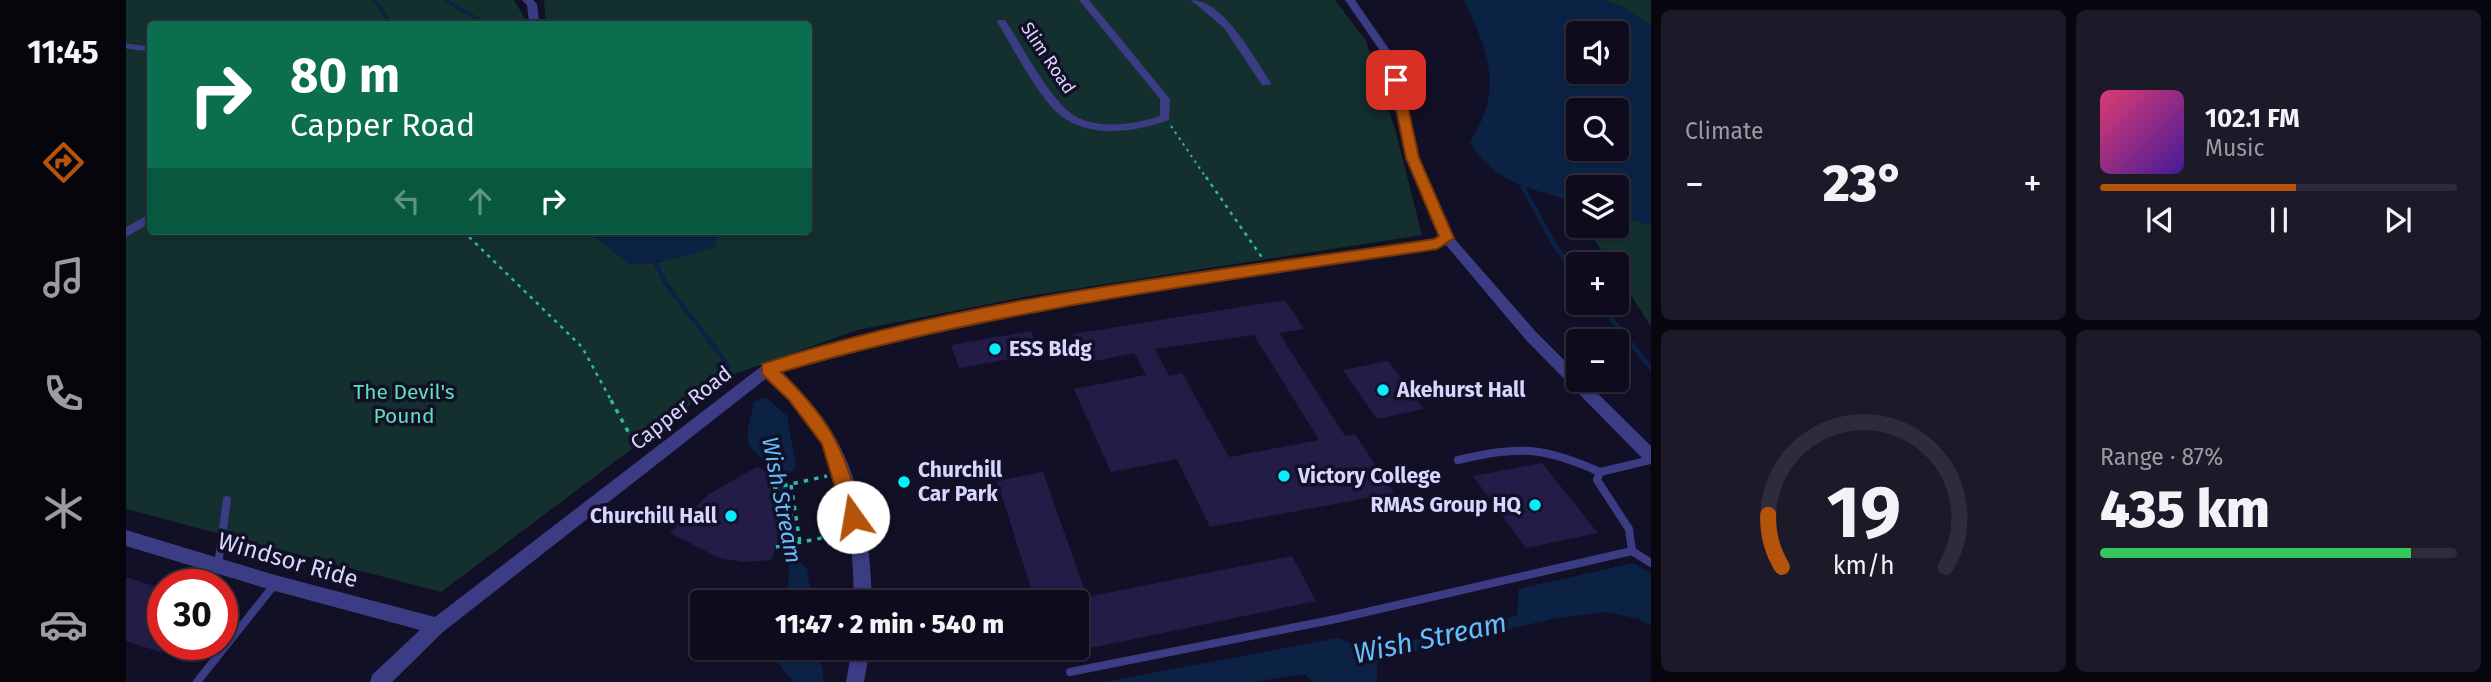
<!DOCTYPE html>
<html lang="en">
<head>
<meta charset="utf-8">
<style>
	:root { --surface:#0e0c1c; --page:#1c1a29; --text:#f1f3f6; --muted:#9b9ba3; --line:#2e2c3b; --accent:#b45309 }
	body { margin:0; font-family:"Fira Sans",sans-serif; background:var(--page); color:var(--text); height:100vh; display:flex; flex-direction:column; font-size:26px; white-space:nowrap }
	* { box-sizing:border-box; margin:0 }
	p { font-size:23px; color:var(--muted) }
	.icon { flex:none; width:38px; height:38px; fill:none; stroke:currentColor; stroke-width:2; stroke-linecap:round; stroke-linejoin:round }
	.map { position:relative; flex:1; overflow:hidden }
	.details { display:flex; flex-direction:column; gap:10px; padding:10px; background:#08070f; width:840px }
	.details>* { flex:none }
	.top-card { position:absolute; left:21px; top:21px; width:665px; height:214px; border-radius:7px; box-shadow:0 2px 5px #0004,0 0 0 2px var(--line); background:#0b6e4f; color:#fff; overflow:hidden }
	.fabs { position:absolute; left:1440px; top:21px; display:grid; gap:14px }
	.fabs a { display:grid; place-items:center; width:63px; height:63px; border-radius:7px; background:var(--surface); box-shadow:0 2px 5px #0004,0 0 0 2px var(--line); font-size:35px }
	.speed { position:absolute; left:21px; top:569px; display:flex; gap:14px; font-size:35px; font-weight:700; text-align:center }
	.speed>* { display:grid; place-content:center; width:91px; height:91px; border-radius:50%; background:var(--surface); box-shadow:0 2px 5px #0004,0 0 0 2px var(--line); line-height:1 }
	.speed .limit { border:10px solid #d22; background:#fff; color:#111 }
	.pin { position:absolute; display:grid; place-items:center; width:60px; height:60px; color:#fff; margin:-30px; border-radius:14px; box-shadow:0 4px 10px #0006 }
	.me { position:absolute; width:77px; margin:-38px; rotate:347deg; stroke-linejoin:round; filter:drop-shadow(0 0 5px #0008) }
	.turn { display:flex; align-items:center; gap:24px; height:147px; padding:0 28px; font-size:32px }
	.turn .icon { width:91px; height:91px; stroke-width:2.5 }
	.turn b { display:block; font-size:49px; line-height:60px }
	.lanes { display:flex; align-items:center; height:66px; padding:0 28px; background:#0003; justify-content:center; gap:35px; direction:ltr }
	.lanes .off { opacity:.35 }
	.big { font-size:52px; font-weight:800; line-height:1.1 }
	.details .card { flex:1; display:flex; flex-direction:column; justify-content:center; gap:10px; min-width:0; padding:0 24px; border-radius:10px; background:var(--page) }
	.details .dial { align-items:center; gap:0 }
	.dial svg { height:182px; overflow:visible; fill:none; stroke:var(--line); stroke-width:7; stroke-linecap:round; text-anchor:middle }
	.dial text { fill:var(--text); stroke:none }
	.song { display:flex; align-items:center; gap:21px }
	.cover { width:84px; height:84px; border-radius:10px; background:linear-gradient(135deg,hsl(340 70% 55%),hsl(260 70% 35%)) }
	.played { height:7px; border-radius:4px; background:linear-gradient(90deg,var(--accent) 55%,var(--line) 55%) }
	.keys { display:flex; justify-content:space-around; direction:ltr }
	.heat { display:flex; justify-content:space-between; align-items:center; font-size:38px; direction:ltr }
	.charge { height:10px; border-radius:5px; background:linear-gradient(90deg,#34c759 87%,var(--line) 0) }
	.details .tiles { flex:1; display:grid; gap:10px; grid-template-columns:repeat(2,1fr) }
	.trip { position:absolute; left:564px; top:590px; width:399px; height:70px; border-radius:7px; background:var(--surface); box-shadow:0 2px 5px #0004,0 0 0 2px var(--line); font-weight:800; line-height:70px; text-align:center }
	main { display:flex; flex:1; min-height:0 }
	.dock { display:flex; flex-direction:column; width:126px; justify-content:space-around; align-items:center; background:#06050b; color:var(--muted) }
	.dock .icon { width:49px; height:49px }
	.dock .selected { color:var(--accent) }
	.dock b { font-size:32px; color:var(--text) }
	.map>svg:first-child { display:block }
	.green { fill:#13302e }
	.water { fill:#0b2244; fill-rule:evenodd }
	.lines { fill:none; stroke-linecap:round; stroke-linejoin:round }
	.stream-far1 { stroke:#0b2244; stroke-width:3.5 }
	.stream { stroke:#0b2244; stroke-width:4.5 }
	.building { fill:#231c47; fill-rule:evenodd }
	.path-far2 { stroke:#31b6a8; stroke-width:2; stroke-dasharray:2.5 4.5; stroke-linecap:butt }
	.path-far1 { stroke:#31b6a8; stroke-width:2.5; stroke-dasharray:3.5 5; stroke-linecap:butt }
	.path { stroke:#31b6a8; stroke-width:3.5; stroke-dasharray:4.5 6; stroke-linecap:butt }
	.service-far1 { stroke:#3b3c84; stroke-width:5 }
	.service { stroke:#3b3c84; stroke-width:8 }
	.minor { fill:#3b3c84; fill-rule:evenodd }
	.route { fill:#b45309; stroke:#753606; stroke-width:2 }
	.poi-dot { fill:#05eefb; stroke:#121026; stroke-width:2.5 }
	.labels { text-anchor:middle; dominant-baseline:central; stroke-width:7; stroke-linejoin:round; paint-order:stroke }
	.far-street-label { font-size:18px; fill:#d8d5fe; stroke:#121026 }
	.poi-label { font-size:21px; font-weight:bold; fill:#d8d5fe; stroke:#121026; text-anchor:start }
	.park-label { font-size:21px; fill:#62deb9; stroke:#121026 }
	.street-label { font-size:21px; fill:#d8d5fe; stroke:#121026 }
	.water-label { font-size:23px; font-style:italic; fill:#65befc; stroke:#121026 }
	.near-street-label { font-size:24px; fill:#d8d5fe; stroke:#121026 }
	.near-water-label { font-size:28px; font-style:italic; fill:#65befc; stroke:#121026 }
</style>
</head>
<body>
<main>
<nav class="dock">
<b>11:45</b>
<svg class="icon selected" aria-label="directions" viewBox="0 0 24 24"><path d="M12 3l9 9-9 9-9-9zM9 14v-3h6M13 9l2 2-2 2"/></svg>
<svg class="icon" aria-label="music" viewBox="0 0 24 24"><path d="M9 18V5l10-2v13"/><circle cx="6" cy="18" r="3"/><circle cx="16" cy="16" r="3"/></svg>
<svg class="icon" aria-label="phone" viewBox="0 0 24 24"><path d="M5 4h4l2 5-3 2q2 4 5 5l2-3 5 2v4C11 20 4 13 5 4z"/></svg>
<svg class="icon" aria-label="climate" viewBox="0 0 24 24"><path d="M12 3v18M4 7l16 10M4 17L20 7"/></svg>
<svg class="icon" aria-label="car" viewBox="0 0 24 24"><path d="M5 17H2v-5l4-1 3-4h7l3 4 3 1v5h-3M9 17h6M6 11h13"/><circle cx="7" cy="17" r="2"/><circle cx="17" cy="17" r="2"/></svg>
</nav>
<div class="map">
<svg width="1525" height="682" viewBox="0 0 1525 682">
	<rect width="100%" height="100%" fill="#121026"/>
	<!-- green -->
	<path class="green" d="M0,0H388L402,24H24V231H462L503,264L530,263L589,247L588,231H682V24H420L418,0H1209L1240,41L1269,129L1296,235L903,296L731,330L603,376L315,592L0,509Z
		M1478,0H1525V25L1501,9Z
		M1491,216L1525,225V326L1491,274V264H1485L1459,226H1491Z"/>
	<!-- water -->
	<path class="water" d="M1338,0H1478L1501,9L1525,25V225L1491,216V187H1452V203C1408,189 1370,186 1344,142C1378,88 1363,54 1338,0ZM1452,33H1491V72H1452ZM1452,110H1491V149H1452Z
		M462,231H588L591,235L589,247C561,257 533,263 503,264Z
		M640,397L661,416L670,467L660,477L675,563L681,569L686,602H661L663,570L648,467C613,443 620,441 628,402Z
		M1508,563L1525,573V626L1513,619L1481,612L1430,618L1251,660V682H1187L1178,674L1127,682H978L1212,638L1244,650L1391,616L1393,589Z
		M639,648H693L698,682H668Z"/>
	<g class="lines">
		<!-- stream-far1 -->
		<path class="stream-far1" d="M249,0L264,22L272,24
			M319,0L360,24"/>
		<!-- stream -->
		<path class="stream" d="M1397,187L1429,246L1452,276
			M527,258L540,284L603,366
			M1473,303L1525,368"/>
	</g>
	<!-- building -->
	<path class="building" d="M1159,300L1178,329L1153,333L1219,436L1229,434L1268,493L1084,527L1051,459L985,472L948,389L1020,375L1008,353L960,363L947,334ZM1128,335L1193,440L1103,457L1056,373L1043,376L1029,349Z
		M905,331L914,354L833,368L825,345Z
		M1262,361L1298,409L1251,419L1217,370Z
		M1416,463L1472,533L1400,548L1347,476Z
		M631,467L639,471L652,513V542L645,560L617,562L593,558L544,533L583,494Z
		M917,472L961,597L1166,556L1190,601L950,651V602H923L920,592L907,594L871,481Z
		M0,577L37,589V653L0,641Z"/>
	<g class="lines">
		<!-- path-far2 -->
		<path class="path-far2" d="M1045,126L1081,179"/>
		<!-- path-far1 -->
		<path class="path-far1" d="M1080,177L1137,259
			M337,231L456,347L486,402"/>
		<!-- path -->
		<path class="path" d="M485,400L512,450
			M665,485L674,543
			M647,488L701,476
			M652,518L670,514
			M650,547L716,534"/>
		<!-- service-far1 -->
		<path class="service-far1" d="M0,46L24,49"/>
		<!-- service -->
		<path class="service" d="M1332,460C1393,446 1416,446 1474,472
			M1506,551L1503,529L1471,480L1474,472L1525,460
			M92,565L101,500
			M944,672L1210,619L1506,551L1525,563
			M71,682L149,584"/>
		<!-- minor -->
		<path class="minor" d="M396,0H407L411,4L413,22L411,24H400L403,21L401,5Z
			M953,0H963L1044,99L1043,120C1012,131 971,138 941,120C916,106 887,47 871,22L873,20H879C896,45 924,101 949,116C973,130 1009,124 1034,116V99Z
			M1065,0C1098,0 1128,58 1145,83L1144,85H1136L1098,28Z
			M1219,0H1229L1267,55L1282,105L1292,158L1326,236L1410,332L1452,374V380H1458L1525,446V463L1519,461L1400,340L1320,245L1311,248L914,309L733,348L654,371C671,388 688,404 701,424C736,476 744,541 746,602H728C727,546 722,483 691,435C678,413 659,395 641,378L317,632L266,682H244L246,675L294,630L149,591L0,546V530L149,575L309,617L637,365L733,338L914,299L1308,240L1314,236L1280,158L1272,105L1257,55Z
			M24,214V223L0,237V227Z
			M726,648H744L738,682H720Z"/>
	</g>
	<!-- route -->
	<path class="route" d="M1270,76L1276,80L1293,158L1328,238L1311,249C1091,282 869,309 655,372C705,421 719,449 736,517L734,523L727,525L720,523L696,444L663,400L636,374V364C847,295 1088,272 1308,239L1313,236L1280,158L1264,80Z"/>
	<!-- markers -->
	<g class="poi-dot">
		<circle cx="869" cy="349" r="7"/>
		<circle cx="1257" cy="390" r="7"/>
		<circle cx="1158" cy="476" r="7"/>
		<circle cx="778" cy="482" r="7"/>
		<circle cx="1409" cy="505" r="7"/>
		<circle cx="605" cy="516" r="7"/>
	</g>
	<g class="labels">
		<!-- far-street labels -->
		<g class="far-street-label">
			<text transform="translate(922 58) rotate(56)">Slim Road</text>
		</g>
		<!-- poi labels -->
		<g class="poi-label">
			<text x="883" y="349">ESS Bldg</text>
			<text x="1271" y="390">Akehurst Hall</text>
			<text x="792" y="470">Churchill<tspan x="792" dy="24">Car Park</tspan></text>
			<text x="1172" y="476">Victory College</text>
			<text x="1395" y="505" text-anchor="end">RMAS Group HQ</text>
			<text x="591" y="516" text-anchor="end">Churchill Hall</text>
		</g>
		<!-- park labels -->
		<g class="park-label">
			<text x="278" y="392">The Devil's<tspan x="278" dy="24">Pound</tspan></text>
		</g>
		<!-- street labels -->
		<g class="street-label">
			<text transform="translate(555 408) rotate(-38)">Capper Road</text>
		</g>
		<!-- water labels -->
		<g class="water-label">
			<text transform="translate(656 500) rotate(79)">Wish Stream</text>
		</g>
		<!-- near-street labels -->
		<g class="near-street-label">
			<text transform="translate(162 560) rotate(16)">Windsor Ride</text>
		</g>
		<!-- near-water labels -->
		<g class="near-water-label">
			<text transform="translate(1304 638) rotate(-12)">Wish Stream</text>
		</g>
	</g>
</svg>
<div class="fabs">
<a><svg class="icon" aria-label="sound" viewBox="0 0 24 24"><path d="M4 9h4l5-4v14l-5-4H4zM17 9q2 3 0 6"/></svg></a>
<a><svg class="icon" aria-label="search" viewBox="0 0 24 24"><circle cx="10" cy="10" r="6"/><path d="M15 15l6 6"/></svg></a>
<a><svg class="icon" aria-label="layers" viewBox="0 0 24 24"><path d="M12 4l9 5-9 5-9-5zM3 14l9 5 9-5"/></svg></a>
<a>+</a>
<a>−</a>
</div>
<div class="speed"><div class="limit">30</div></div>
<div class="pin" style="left:1270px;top:80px;background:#d93025"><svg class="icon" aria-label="arrive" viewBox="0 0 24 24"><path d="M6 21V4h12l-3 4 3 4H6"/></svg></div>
<svg class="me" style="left:727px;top:517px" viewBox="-20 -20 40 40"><circle r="19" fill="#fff"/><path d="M0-13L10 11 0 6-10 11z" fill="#b45309"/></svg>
<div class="trip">11:47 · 2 min · 540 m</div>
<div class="top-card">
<div class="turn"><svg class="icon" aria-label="right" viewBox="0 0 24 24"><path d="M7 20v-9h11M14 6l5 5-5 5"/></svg><div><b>80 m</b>Capper Road</div></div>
<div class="lanes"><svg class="icon off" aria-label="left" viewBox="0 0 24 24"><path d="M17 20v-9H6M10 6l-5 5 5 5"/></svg><svg class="icon off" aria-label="ahead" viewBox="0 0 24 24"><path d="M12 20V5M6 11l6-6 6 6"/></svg><svg class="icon" aria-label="right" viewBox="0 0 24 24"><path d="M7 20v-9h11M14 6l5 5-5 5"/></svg></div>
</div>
</div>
<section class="details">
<div class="tiles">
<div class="card"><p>Climate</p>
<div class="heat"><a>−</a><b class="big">23°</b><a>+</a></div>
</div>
<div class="card">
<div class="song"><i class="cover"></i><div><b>102.1 FM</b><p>Music</p></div></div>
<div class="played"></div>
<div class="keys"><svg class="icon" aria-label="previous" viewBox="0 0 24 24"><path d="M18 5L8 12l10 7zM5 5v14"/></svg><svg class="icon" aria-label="pause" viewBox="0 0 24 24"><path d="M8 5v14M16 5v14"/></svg><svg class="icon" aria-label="next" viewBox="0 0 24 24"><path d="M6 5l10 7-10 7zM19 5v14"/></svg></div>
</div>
<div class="card dial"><svg viewBox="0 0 100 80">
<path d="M14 69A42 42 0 1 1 86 69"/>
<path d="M14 69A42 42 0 0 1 8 46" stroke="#b45309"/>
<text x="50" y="56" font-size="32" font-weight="700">19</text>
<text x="50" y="72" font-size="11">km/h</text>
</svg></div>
<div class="card"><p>Range · 87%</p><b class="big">435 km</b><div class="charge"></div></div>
</div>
</section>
</main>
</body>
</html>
